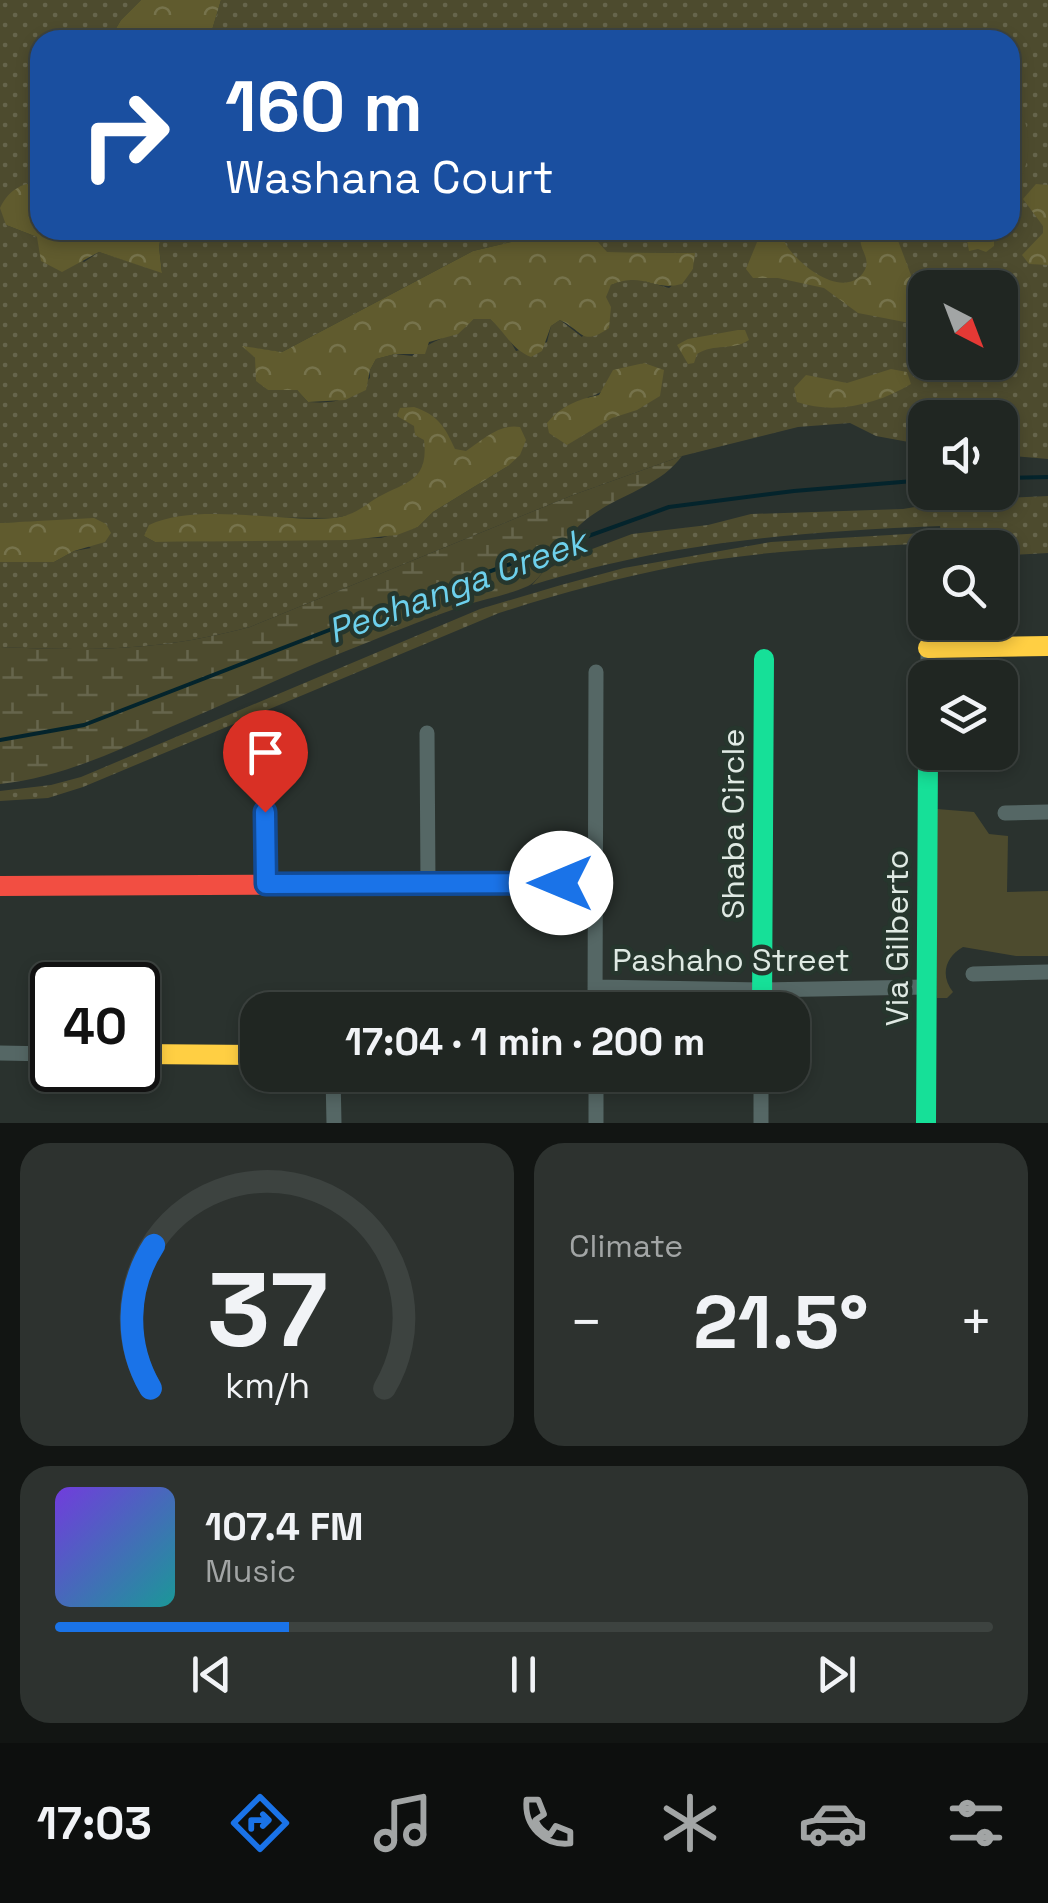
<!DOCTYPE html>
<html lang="en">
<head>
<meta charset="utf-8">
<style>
	:root { --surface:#202622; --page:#2d322f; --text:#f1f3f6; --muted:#a2a5a5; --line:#3d4340; --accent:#1a73e8 }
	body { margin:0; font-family:"Space Grotesk",sans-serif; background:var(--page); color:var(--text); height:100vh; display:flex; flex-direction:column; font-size:38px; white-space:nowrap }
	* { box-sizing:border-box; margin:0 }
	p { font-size:32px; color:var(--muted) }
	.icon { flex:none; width:55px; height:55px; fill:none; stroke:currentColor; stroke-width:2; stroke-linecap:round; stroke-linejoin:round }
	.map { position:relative; height:1123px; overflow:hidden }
	.details { display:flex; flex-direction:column; gap:20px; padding:20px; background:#121513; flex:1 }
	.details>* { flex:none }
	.top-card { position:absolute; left:30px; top:30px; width:990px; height:210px; border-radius:30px; box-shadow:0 5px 15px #0003,0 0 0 2px var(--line); background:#1a4fa0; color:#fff; overflow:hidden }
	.needle { width:65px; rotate:138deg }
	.fabs { position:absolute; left:908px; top:270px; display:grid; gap:20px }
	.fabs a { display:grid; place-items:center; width:110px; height:110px; border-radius:20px; background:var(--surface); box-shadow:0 5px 15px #0003,0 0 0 2px var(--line); font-size:50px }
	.speed { position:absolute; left:30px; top:962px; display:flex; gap:20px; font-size:50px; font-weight:700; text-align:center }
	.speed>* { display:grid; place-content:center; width:130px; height:130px; border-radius:50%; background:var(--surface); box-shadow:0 5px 15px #0003,0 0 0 2px var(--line); line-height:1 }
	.speed .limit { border:5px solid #111; border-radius:15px; background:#fff; color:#111 }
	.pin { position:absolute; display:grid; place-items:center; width:85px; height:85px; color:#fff; margin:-102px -42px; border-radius:50% 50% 50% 0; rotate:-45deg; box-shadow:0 0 10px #0007 }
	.pin .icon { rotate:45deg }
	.me { position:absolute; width:110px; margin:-55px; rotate:270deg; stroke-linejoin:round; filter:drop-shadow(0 0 8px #0008) }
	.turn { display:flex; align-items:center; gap:35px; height:210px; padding:0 30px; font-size:45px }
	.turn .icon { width:130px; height:130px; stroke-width:2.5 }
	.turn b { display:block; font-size:70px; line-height:85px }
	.big { font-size:75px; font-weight:700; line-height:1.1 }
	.details .card { flex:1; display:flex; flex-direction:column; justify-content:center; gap:15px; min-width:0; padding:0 35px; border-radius:30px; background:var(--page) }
	.details .dial { align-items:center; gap:0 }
	.dial svg { height:260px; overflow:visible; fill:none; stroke:var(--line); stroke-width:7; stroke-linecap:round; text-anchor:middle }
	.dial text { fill:var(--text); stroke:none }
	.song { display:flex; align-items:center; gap:30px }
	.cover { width:120px; height:120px; border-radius:15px; background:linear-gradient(135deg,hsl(260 70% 55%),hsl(180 70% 35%)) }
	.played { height:10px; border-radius:5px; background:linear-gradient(90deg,var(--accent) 25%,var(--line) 25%) }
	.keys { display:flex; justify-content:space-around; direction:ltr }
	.heat { display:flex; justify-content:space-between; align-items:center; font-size:55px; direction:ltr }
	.details .tiles { flex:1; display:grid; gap:20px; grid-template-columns:1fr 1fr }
	.card:last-child { grid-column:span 2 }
	.trip { position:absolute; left:240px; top:992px; width:570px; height:100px; border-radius:30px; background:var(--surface); box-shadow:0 5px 15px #0003,0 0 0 2px var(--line); font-weight:700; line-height:100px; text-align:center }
	.tabs { display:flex; height:160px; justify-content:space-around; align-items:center; background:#0d0f0e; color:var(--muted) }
	.tabs .icon { width:70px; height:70px }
	.tabs .selected { color:var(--accent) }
	.tabs b { font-size:45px; color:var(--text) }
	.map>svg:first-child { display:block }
	.grass { fill:url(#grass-dots); fill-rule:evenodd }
	.forest { fill:url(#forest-crowns) }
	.wetland { fill:url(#wetland-marsh) }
	.park { fill:#4d4b2e }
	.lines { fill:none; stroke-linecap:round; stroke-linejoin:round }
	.stream { stroke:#04242c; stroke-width:4 }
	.street { stroke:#556765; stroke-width:15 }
	.fast { stroke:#16e098; stroke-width:20 }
	.slow { stroke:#ffcf43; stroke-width:20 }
	.jam { stroke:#f24e42; stroke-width:20 }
	.route-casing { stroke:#114b97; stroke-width:25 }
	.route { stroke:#1a73e8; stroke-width:18 }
	.labels { text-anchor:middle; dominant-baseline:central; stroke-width:9; stroke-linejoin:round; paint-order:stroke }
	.street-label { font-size:32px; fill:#dfe9e3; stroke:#26362d }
	.water-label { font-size:35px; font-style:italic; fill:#6dd0ec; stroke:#26362d }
</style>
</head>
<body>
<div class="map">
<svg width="1048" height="1123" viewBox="0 0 1048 1123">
	<defs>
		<pattern id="grass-dots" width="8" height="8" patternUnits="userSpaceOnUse" patternTransform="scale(2.5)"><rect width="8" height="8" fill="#4d4b2e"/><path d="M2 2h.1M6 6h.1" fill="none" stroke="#66654c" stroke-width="1.8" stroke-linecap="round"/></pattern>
		<pattern id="forest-crowns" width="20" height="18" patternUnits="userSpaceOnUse" patternTransform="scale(2.5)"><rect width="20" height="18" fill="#605b2e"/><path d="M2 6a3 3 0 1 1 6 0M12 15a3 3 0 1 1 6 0" fill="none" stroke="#76734c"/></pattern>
		<pattern id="wetland-marsh" width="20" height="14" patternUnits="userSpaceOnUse" patternTransform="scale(2.5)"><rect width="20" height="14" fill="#4d4b2e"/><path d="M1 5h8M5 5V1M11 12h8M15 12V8" fill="none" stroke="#66654c"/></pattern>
	</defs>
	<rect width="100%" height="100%" fill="#2a322e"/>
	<!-- grass -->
	<path class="grass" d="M0,0H141L121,20L109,40H40V181L28,183L6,225L37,237L84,262L99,252L162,272L159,247L162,230H531L519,240L473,251L282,352L244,347L255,358L268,390H297L308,402C341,404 347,399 370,378V370L376,359L395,354L412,356C432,339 455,336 474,319H490L505,332L516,351L547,342L551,326L560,320L582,337L611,285L630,277L669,288L693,269L694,253L606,252L596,243L557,230H1010V40H209L221,0H1048V459L1000,455V418H925V445L876,436L850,423L798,427L682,456L573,495L250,627C161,651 91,651 0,647V562H54L74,551L91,548L51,521L0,523ZM925,288H1000V362H925ZM644,363L562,442L588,397C608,394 622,369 644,363ZM508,466L433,512L418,527L381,538L155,542L144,536L176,517L335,518L384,507Z
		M1048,496V553L1013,555L1012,540L985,542L984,547L925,548V568L915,569L914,544C835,548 755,551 678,566C617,578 558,594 499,613L83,787L48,798L0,801V791L51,785L81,777L480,609L561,585L624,568L771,542L941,532L940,526C796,532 672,542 532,585L544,571L571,557L632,534L708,525L751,514L903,509L957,500Z"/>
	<!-- forest -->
	<path class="forest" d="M141,0H221L209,40H109L121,20Z
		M40,181V230H162L159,247L162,273L99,252L62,272L41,261L37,237L6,225L0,208C9,190 20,184 40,181Z
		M1036,184L1048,185V265L1029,264L1022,255L1043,233V226L1023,199Z
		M531,230L590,233L607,252L695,253L693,269L682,284C652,292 645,271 611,285L606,297L611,307L609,328C582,347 583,331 560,320L551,326L542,351L531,357C512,350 505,332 490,319H474L458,334L429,342L425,354H395L376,359L370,370L366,390L345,400L308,402L297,390H268L256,381L255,358L242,346L282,352L473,251L519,240Z
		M762,230H788L785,243C797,264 842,300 863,273C875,257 852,246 864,230H894L914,283L925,290V326L858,313L824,288L778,278H753L746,269Z
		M965,230H994V246L986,252L978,249L969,251Z
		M738,330H745L749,340C733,351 714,343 697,354L694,363L688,364L677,345L688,339Z
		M644,363L664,370L660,396L637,410L612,418L567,445L549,433L547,423C561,406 578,399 599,395L613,370Z
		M891,369L907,372L911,384C878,404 835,415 797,402L794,388L806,375L847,383Z
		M414,407C438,415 445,427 455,449L466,451C482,440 500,423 520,427L526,440L520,455L508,466L433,512L418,527L397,535L349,540L155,542L144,536L149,525C198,502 280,523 334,518C349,516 358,511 369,503C397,482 430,487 424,440L415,435L414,426L397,416L400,408Z
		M94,518L106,524L111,533L105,542L74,551L54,562H0V523Z"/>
	<!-- wetland -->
	<path class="wetland" d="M682,456C658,489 612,496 582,523C565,537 542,580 528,586C508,595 484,599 463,606C422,620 381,637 341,653C282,677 225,704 166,729C113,753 58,778 0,784V647C91,651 161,651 250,627L573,495Z"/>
	<!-- park -->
	<path class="park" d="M1010,99C1036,120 1033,172 1010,194Z
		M937,809L974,812L989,834L1008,836L1007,892L1048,891V956H1016L963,947C945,957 940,976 953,992L947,998H937Z"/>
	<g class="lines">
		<!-- stream -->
		<path class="stream" d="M1000,478L1048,477
			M0,740L84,725L363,617L669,507L794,491L925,480"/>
		<!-- street -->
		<path class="street" d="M928,678V622
			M427,733L428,883
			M265,812L266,884
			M1005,813L1048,812
			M973,974L1048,972
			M595,987L762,990L926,987
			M595,1010L596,672
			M0,1053L52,1054
			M333,1075L334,1123
			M596,1075V1123
			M761,1123V1075"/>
		<!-- fast -->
		<path class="fast" d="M762,1010L764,659
			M926,1123L928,752"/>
		<!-- slow -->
		<path class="slow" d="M928,648L1048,646
			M138,1054L258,1055"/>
		<!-- jam -->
		<path class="jam" d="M0,886L595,883"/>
	</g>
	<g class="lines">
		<defs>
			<path id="route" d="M265,812L266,884L561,883"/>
		</defs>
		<!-- route casing -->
		<use href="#route" class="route-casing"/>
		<!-- route -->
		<use href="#route" class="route"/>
	</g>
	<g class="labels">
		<!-- street labels -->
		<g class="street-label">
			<text transform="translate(733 824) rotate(-90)">Shaba Circle</text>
			<text transform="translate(897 938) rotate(-90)">Via Gilberto</text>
			<text x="731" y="960">Pashaho Street</text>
		</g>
		<!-- water labels -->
		<g class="water-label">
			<text transform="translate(457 586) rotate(-20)">Pechanga Creek</text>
		</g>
	</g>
</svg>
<div class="fabs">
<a><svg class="needle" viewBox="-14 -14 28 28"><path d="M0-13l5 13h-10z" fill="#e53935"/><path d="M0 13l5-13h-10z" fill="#a2a5a5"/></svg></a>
<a><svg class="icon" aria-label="sound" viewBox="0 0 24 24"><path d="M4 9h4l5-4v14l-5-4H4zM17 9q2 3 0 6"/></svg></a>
<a><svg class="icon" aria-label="search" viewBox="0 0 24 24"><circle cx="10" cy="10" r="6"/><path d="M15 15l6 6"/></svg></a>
<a><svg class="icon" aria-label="layers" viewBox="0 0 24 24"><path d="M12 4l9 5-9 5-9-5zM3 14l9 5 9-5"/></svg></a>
</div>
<div class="speed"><div class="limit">40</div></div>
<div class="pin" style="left:265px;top:812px;background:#d93025"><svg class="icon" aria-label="arrive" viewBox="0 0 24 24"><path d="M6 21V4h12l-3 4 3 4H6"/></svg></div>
<svg class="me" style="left:561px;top:883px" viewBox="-20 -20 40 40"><circle r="19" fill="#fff"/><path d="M0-13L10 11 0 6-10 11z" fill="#1a73e8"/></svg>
<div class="trip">17:04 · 1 min · 200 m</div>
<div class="top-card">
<div class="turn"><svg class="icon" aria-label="right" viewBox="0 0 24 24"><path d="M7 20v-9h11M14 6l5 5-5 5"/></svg><div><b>160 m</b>Washana Court</div></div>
</div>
</div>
<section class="details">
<div class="tiles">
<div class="card dial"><svg viewBox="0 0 100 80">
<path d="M14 69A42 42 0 1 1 86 69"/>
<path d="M14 69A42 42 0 0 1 15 25" stroke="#1a73e8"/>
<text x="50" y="56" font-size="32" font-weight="700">37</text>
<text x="50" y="72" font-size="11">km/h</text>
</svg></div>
<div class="card"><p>Climate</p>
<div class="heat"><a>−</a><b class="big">21.5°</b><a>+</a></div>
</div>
<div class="card">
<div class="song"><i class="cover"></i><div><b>107.4 FM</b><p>Music</p></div></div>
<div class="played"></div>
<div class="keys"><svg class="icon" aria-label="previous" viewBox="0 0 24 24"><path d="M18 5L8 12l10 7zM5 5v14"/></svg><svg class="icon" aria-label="pause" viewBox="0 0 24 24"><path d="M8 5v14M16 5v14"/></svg><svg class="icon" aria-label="next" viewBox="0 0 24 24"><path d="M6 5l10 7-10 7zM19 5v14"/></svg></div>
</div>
</div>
</section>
<nav class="tabs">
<b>17:03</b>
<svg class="icon selected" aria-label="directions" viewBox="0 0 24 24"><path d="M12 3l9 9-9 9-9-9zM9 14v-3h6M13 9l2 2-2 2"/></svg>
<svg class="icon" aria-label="music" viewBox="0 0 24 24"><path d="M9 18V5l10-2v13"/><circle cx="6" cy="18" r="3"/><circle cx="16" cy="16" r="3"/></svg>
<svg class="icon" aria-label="phone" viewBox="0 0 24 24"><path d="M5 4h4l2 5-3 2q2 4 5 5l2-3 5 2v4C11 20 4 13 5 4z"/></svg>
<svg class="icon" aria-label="climate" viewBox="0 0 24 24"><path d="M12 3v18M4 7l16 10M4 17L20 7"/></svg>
<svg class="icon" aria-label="car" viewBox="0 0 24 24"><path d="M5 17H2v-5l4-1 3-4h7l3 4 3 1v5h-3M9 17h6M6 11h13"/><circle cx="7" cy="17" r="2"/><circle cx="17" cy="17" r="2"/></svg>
<svg class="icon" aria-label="filters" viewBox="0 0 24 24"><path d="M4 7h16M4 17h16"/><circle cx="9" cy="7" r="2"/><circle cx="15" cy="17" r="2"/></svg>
</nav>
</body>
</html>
